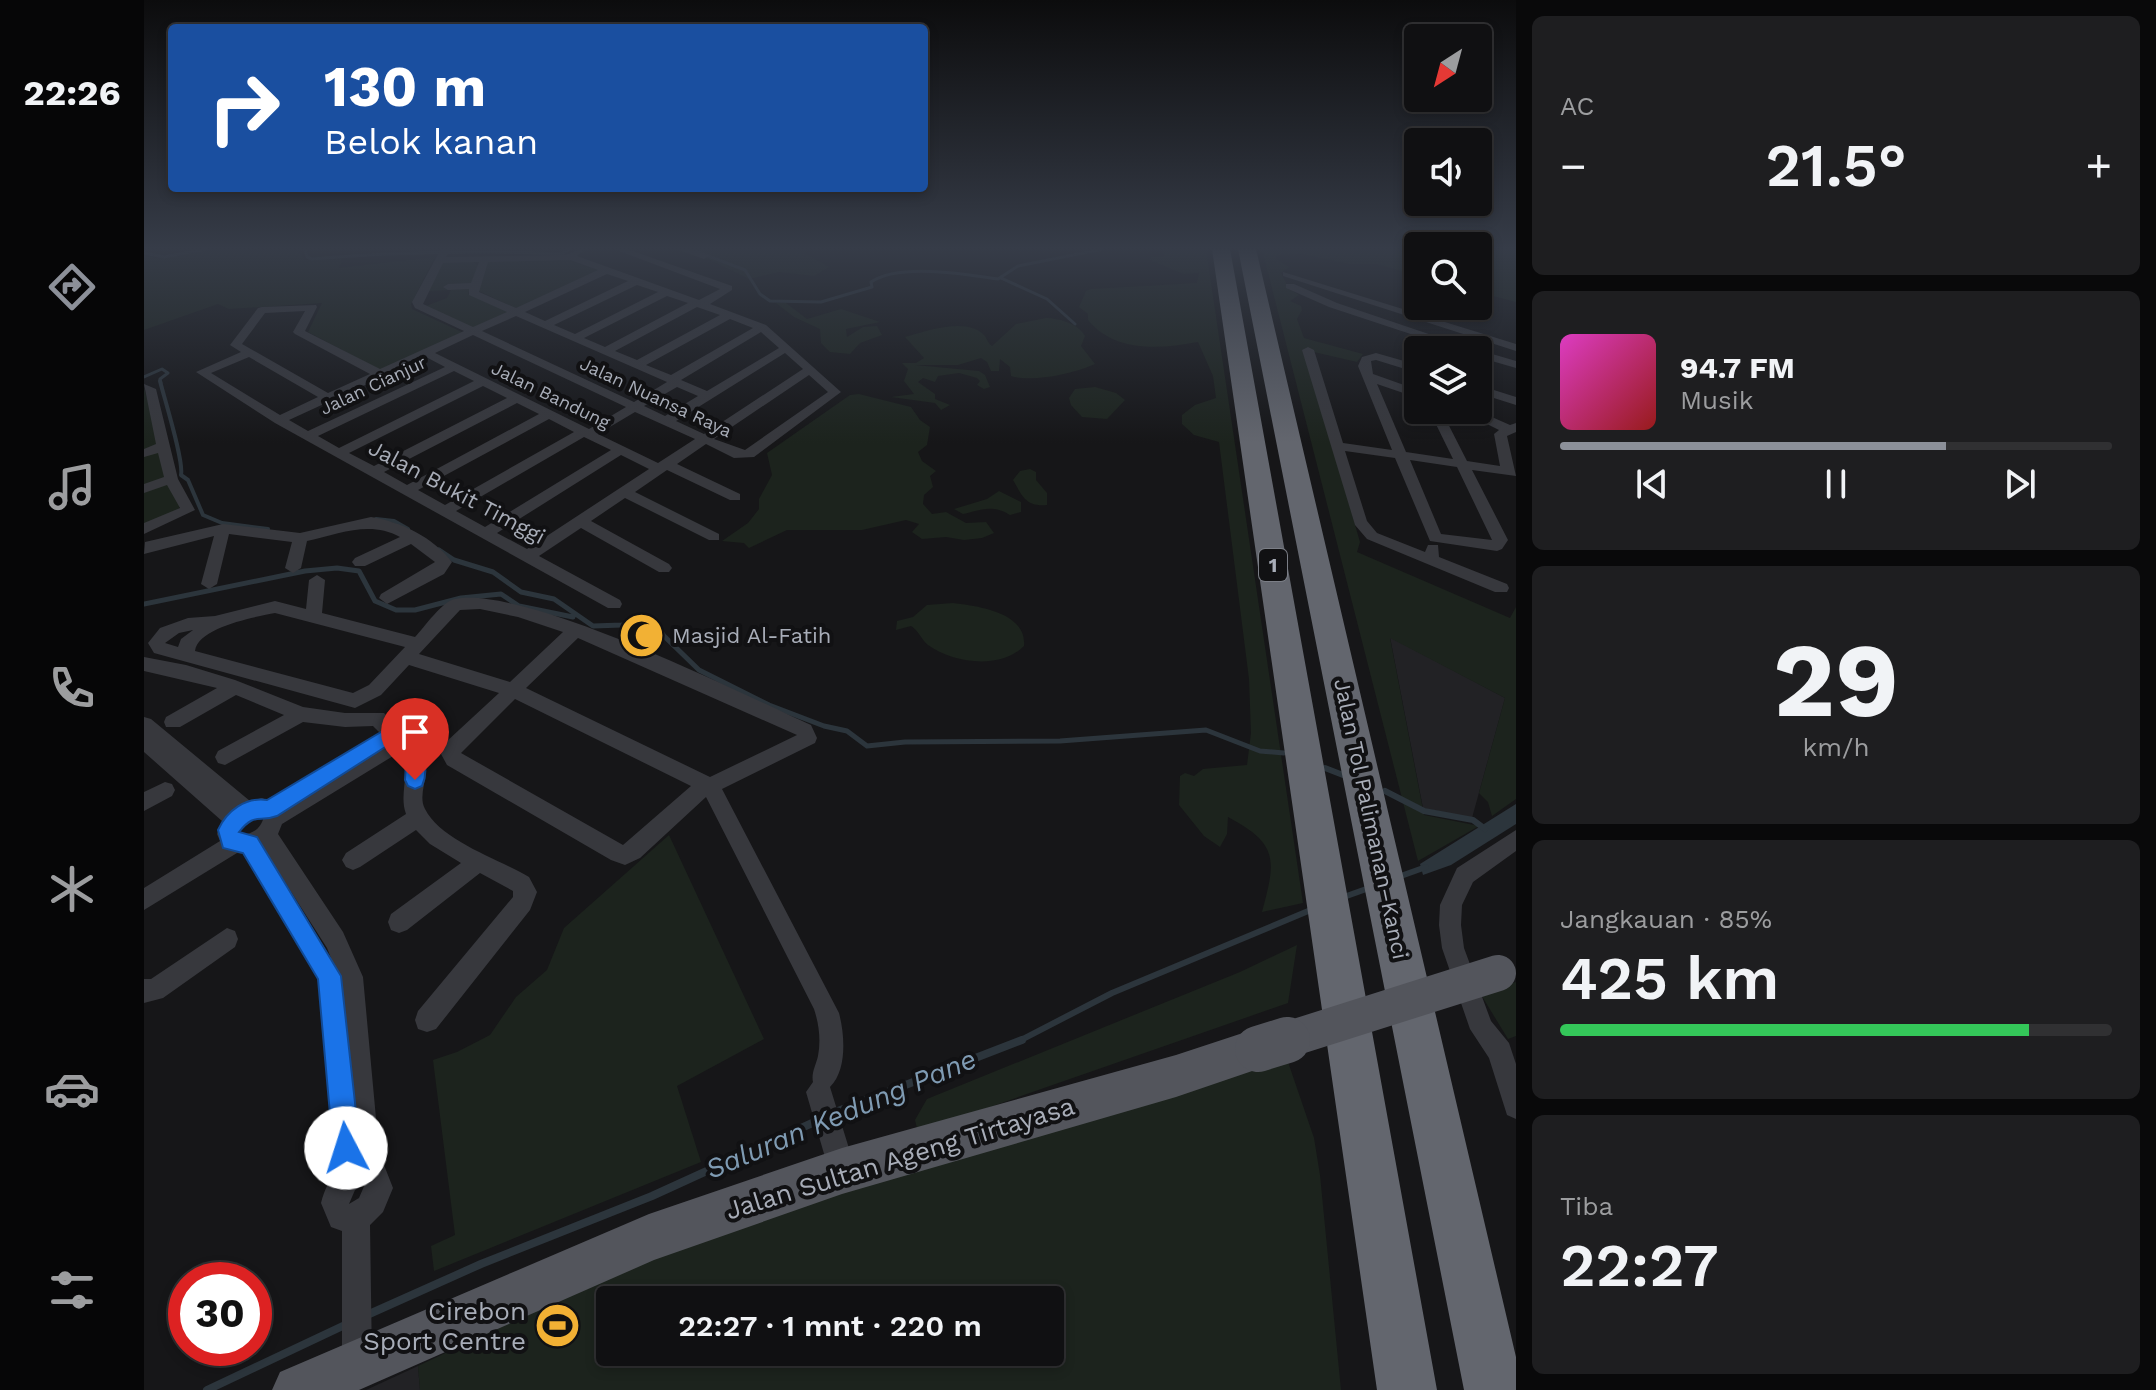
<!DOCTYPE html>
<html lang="id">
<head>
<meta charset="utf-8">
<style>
	:root { --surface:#101012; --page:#1e1e20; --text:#f1f3f6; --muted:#9c9d9f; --line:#303032; --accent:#8c9099 }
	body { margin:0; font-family:"Work Sans",sans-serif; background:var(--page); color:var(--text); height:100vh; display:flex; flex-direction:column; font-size:30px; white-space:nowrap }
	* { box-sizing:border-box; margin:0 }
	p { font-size:26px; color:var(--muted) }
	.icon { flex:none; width:44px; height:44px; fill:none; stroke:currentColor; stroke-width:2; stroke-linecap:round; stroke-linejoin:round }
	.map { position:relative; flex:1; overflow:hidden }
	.panel { display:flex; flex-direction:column; gap:16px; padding:16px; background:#09090a; width:640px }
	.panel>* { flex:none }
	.banner { position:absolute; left:24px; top:24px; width:760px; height:168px; border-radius:8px; box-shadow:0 4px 12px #0003,0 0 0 2px var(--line); background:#1a4fa0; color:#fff; overflow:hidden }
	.needle { width:52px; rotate:216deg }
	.controls { position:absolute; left:1260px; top:24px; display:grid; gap:16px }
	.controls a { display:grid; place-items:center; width:88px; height:88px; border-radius:8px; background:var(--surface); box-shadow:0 4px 12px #0003,0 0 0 2px var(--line); font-size:40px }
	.speed { position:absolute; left:24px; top:1262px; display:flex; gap:16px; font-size:40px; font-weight:700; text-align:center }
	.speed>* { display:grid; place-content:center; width:104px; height:104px; border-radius:50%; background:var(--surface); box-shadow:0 4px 12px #0003,0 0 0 2px var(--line); line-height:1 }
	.speed .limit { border:12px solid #d22; background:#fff; color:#111 }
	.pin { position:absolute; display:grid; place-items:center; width:68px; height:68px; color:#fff; margin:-82px -34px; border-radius:50% 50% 50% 0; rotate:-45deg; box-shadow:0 0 8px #0007 }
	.pin .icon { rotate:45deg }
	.me { position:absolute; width:88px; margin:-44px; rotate:355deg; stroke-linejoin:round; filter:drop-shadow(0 0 6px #0008) }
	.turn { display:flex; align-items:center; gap:28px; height:168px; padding:0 24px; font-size:36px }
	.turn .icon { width:104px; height:104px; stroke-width:2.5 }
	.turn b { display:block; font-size:56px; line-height:68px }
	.big { font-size:60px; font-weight:600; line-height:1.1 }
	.panel .card { flex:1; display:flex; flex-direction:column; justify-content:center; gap:12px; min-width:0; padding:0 28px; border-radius:12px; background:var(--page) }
	.panel .dial { align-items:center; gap:0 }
	.dial b { font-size:104px; line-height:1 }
	.song { display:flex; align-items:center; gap:24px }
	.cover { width:96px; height:96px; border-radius:12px; background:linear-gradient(135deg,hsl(310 70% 55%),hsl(0 70% 35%)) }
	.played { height:8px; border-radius:4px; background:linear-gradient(90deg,var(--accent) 70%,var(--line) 70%) }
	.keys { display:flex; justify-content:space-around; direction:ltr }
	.heat { display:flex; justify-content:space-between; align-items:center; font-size:44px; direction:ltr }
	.charge { height:12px; border-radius:6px; background:linear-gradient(90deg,#34c759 85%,var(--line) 0) }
	.trip { position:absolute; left:452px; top:1286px; width:468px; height:80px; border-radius:8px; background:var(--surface); box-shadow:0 4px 12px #0003,0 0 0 2px var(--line); font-weight:600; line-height:80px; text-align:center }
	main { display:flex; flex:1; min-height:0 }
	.menu { display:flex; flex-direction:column; width:144px; justify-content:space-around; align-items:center; background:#060607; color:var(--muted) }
	.menu .icon { width:56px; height:56px }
	.menu .active { color:var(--accent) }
	.menu b { font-size:36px; color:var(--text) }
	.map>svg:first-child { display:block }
	.built { fill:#222225 }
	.green { fill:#1c231d; fill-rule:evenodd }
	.water { fill:#2c353c }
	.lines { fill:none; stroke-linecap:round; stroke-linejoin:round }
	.stream-far4 { stroke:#2c353c; stroke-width:3 }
	.stream-far3 { stroke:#2c353c; stroke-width:4 }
	.stream-far2 { stroke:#2c353c; stroke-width:5 }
	.stream-far1 { stroke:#2c353c; stroke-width:6 }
	.stream { stroke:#2c353c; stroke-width:8 }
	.street { fill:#37383d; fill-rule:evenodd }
	.primary { fill:#53555c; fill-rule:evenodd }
	.highway { fill:#63666e; fill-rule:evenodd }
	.primary-bridge-far1 { stroke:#53555c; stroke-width:36 }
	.primary-bridge { stroke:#53555c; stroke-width:46 }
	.route { fill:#1a73e8; stroke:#114b97; stroke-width:2 }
	.labels { text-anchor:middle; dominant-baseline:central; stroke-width:8; stroke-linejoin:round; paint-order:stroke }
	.far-street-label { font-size:18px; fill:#a8adb8; stroke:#111113 }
	.shield { fill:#111113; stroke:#7b7e86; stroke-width:2 }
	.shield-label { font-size:20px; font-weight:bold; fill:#a8adb8 }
	.street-label { font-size:22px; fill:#a8adb8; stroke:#111113 }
	.poi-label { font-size:22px; fill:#a8adb8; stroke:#111113; text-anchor:start }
	.near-street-label { font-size:26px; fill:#a8adb8; stroke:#111113 }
	.near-poi-label { font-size:26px; fill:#a8adb8; stroke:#111113; text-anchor:end }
	.near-water-label { font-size:28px; font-style:italic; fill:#7f9bb3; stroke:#111113 }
</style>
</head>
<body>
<main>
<nav class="menu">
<b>22:26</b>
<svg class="icon active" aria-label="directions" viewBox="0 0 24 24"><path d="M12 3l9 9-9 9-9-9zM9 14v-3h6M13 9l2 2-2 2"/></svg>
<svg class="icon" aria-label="music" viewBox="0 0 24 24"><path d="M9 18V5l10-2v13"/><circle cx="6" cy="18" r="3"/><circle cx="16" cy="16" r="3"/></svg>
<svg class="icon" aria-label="phone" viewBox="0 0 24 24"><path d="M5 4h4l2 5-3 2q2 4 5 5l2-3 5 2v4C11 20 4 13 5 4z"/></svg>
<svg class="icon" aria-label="climate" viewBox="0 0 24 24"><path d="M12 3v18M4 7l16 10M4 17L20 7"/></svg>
<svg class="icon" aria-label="car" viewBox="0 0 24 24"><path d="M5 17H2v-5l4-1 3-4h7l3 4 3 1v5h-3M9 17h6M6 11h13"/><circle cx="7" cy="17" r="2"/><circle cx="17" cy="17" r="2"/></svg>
<svg class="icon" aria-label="filters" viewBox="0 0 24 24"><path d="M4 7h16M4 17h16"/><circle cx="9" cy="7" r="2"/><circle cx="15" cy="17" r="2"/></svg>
</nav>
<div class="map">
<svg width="1372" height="1390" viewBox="0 0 1372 1390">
	<rect width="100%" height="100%" fill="#161618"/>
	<!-- built -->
	<path class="built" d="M1246,637L1361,698L1328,818L1279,808Z
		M274,1366L276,1390H222Z"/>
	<!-- green -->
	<path class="green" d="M65,249L154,251L161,260L198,259L195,268L291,257L267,304L268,309L320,333L236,370L164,332L178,303L85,309L74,304L0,330V255L15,259Z
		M544,249H663L660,253L685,267L670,276L635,272L605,279Z
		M1023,249H1062L1159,903L1118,912C1132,860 1135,844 1084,817L1083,834L1076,847L1060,836L1035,805L1036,776L1041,773L1050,776L1059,769L1103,765L1107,733L1105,679L1075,442L1050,435L1038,424V415L1051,405L1072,398L1069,376L1054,342C1016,349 971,353 944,320V314L935,307L942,291L947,289L1053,283L1055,273L1039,274L1006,260L1007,257L1020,256Z
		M1118,249H1274V276L1233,264H1205L1158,254L1133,255L1132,259L1145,267L1137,273L1145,289L1155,295L1146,301L1157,306L1158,310L1153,319L1160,338L1219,354L1213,362L1161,350L1216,542L1213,552L1366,618L1372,607V799L1348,816L1344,802L1335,793L1361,698L1246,638L1280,815L1335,826L1274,861Z
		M1334,249H1372V302L1334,292Z
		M378,260H425L456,271L373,309L333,290L343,262Z
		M329,262L334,265L324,294L365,312L329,328L282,306L303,298L307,290L284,291L296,263Z
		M632,303H642L663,319L697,309L736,322L702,329L703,337L719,327L733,326L738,335L716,343L706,354L686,352L677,343L676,329L650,317Z
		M902,318C915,318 935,324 941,336L937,346L951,364C931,373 889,383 867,376L866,367L856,359L855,371H847L843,362L837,358L814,365H771L835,371L841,375L846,387L840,389L833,385L836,381L833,378L815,373L794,376L791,382L779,378L774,382L791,394V399L806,405L797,410L791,403L747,397L770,394L760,381L764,369L758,363H772L780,358L761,337C782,331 824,316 841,336C843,340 845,344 848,346L872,324Z
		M951,387L972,393L981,400L963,419L938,417L927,405L925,398L931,389Z
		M0,388L36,506L34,510L0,525Z
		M715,394L767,407L776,420L786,427L783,445L774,452L778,461L792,471L786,476L789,487L780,495L779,504L788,514L802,512L822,523L842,522L850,533L838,538L820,540L802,537L778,539L768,532L775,524L762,520L718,530H643L605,548L600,543L578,541L604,523L615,509V499L628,475L623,453L706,395Z
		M886,469L892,472V480L903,493V505C881,507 878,495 869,480L876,471Z
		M855,491L877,502V512L866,515C849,504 837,510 819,514L810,509L843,499Z
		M809,603C833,606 883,612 880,646C856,670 809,663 784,645C777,639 775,631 767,626L752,630L753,621L769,617L783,605Z
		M525,835L620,1039L533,1086L557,1162L290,1271L287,1246L311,1235L289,1060L313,1052L346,1035L372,997L403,970L420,928Z
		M1153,945L1144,1003L774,1132L771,1120L783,1099L1096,972Z
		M1372,982V1036L1364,1039L1336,993Z
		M1143,1059L1170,1138L1176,1175L1197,1390H276L274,1366L479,1269L781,1159ZM466,1300H906V1352H466Z"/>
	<!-- water -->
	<path class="water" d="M1372,804V824L1307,865L1279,875L1276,864Z"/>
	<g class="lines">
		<!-- stream-far4 -->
		<path class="stream-far4" d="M161,249L163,257L168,259C251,252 335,250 418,254L425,249
			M546,249L601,270L616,294L626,301L677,302L728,287L727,282C755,263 821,274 854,279L874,266L959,249
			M0,253L20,257L62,249
			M857,278L903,299L931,324
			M0,377L18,369L24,373L16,379L17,383"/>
		<!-- stream-far3 -->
		<path class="stream-far3" d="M16,381C21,401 40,461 37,475L44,480L59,515L78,523L124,529
			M232,519L250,521L264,529
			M295,550L298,552"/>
		<!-- stream-far2 -->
		<path class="stream-far2" d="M295,550L310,560L349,572L377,592L410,599L449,626L478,625L497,617L509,619L520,636L555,670L625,705L680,726L703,731L723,746L761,742L916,741L1062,730L1116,751L1140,753
			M0,604L161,571L193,568L215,571L231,601L252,610H271L317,598L357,594L375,606L429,617"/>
		<!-- stream-far1 -->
		<path class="stream-far1" d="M1181,768L1199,775
			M1241,791L1280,811L1329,820L1341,829
			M1254,877L1282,867
			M1197,898L1225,888
			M873,1042L968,993L1169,909"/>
		<!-- stream -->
		<path class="stream" d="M689,1113L878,1040
			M223,1315L337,1264L508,1196L677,1119
			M63,1390L203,1324"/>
		<!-- street -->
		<path class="street" d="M297,249H307L302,257L421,255L437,249L439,251L433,256L555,300L576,289L470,249H483L588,286V290L566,304L622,325L697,392L610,457L590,458L562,444L533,464L596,494V500H586L523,470L491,492L575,534V540H565L481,498L447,521L525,564L528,568L525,572H515L437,528L395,556L476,600L478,604L476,608H464L131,423L52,372L97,352L86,345L114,308L118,307L172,305L173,307L161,331L236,369L320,331L271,308L268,302ZM426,260L454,270L372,308L335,292L344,262ZM335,262L327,283L304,284L299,287L304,290L325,289V295L363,312L329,327L279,304L299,263ZM463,274L484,281L401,321L381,312ZM493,285L514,292L431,334L410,325ZM523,296L544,303L461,347L440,338ZM553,307L576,315L493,360L471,351ZM161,311L149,332L151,334L226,374L184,393L98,344L121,313ZM372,316L523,382L490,402L338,331ZM586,319L609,328L527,375L502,365ZM617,332L635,348L563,391L537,380ZM329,335L482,407L445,429L291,353ZM641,353L659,369L560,434L532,421ZM105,357L174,397L136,415L67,373ZM282,357L301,367L164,431L145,420ZM310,371L330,381L195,448L174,436ZM665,375L684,392L601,450L570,439ZM339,386L363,398L230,466L205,453ZM533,387L554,396L521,416L500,406ZM373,403L395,414L263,485L240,472ZM491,412L551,439L514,463L454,434ZM405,419L430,432L301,505L274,490ZM440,437L467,450L341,527L312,511ZM477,455L505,469L383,549L353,533Z
			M532,249H546L565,256L560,259Z
			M1139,272L1372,344V351L1139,276Z
			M1142,284H1150L1193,303L1332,350H1315L1185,307L1142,288Z
			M1164,347L1170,350L1199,443L1248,450L1214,366L1218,357L1232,353L1274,365V373L1232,360L1227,361L1229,374L1274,390V398L1233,384L1262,452L1309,459L1285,410H1297L1323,461L1356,466L1350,434L1355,430L1315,410H1332L1366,425L1372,423V432L1363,436L1372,476L1328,470L1364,540L1358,549L1353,551L1286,541L1251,458L1201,451L1223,521L1233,533L1281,552L1284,545H1294L1295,557L1363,584L1365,588L1363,592H1351L1223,539L1211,525L1158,350ZM1266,460L1313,467L1348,540L1297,534Z
			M1332,350L1338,351L1372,361V368L1334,357Z
			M0,384L12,389L34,479L51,510L0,534V523L36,508L23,485L0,493V484L20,477L14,453L0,457V449L12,444Z
			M1334,385L1372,397V405L1334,393Z
			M227,517C257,522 289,537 308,562L300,574L243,604L235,598L237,594L291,562L267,544L221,566H211L208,562L211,558L256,537C226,520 195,534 163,541L157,568L149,573L141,568L148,542L85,534L73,584L65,589L57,584L70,536L0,554L1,542L79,524L156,533Z
			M173,575L181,580L178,613L271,637C281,627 297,602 311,599C381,585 594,692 667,725L673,738L671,743L578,789L695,1013C701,1036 703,1070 686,1087L712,1171L708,1181L698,1185L688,1181L662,1092L669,1082C667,1073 672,1065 674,1056C677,1040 675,1024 670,1009L562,797L496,858L481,865L467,860L303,765L297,754L302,742L355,693L265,665L237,695L211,708L10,653L4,643L16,628L44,618L71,616L131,601L162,609L165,580ZM336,609L374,617L419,632L366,682L275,654L316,610ZM131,613L261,647L225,685L209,693L51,651C54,627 111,617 131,613ZM49,630L37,639L34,647L21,643L35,633ZM434,638L653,735L566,777L382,688ZM371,699L547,786L479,845L317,753Z
			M0,657L42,665L91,680L159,707L201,713H240C255,727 283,749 282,772C281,784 275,798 281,809C297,841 355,859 385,877L393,892L386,910L292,1029L283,1032L274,1029L271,1020L274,1011L369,897V891L336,873L263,930L255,933L247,930L244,922L247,914L317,863L286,844L272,830L216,867L209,870L202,867L198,860L202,853L262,814C254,792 269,772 254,753L138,824L134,834L199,932L219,977L234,1140L230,1149L221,1153L214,1151L211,1157L202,1161L193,1157L189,1148L174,979L100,854L93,853L0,910V888L76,841L73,834L78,821L0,752V717L7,719L106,801L118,798L135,805L243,740L229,726L201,727L159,722L81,765L74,763L71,757L74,751L140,715L92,695L36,727H22L20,722L22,717L73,688L0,671ZM120,816C117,830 107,835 94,835L103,821ZM119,848L183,948L187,958Z
			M21,782L28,784L31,790L28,796L0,811V792Z
			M1372,830V851L1329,882L1318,905L1317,925L1320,948L1347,1021L1365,1043L1372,1064V1119L1363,1115L1345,1058L1326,1029L1298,948L1295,925L1296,905L1313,868Z
			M83,928L91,931L94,939L91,947L19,998L0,1003V979H7Z
			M223,1156L240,1165L249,1188L239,1212L226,1225L228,1361L224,1372L213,1376L202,1372L198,1361V1231L187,1227L177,1203C184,1177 196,1162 223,1156ZM221,1184L215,1198L205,1204L211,1190Z"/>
		<!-- primary -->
		<path class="primary" d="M1114,1028L1129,1034L1135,1049L1129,1064L1032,1097L698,1194L510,1260L215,1390H128L136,1372L505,1214L698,1148L1032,1055Z"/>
		<!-- highway -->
		<path class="highway" d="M1068,249H1086L1293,1390H1233Z
			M1094,249H1112L1372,1357V1390H1320Z"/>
		<!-- primary-bridge-far1 -->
		<path class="primary-bridge-far1" d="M1136,1042L1354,973"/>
		<!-- primary-bridge -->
		<path class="primary-bridge" d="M1114,1049L1143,1040"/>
	</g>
	<!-- sky -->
	<linearGradient id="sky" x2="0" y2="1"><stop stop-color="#0c0c0d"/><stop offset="0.56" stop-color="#363c48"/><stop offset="1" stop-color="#363c48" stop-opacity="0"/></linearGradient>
	<rect width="1372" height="443" fill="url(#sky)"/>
	<!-- route -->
	<path class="route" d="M247,726C270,734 289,762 278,786L271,789L264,786L261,780L262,763L246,744L133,816C114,823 111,812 95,832L113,837L197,976L216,1148L212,1158L202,1162L193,1158L189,1148L174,979L99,853L79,848L74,830C83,810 102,797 123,800Z"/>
	<!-- icons -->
	<defs>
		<symbol id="mosque-disc" viewBox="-11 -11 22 22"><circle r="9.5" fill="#f2b134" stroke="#111113"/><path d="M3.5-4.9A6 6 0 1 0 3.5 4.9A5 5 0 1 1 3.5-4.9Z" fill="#111"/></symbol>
		<symbol id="stadium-disc" viewBox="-11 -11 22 22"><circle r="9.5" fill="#f2b134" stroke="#111113"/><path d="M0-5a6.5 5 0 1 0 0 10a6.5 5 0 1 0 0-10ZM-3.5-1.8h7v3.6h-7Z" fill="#111"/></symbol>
	</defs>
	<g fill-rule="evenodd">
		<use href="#mosque-disc" x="472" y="610" width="51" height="51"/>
		<use href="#stadium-disc" x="388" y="1300" width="51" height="51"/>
	</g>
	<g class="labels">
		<!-- far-street labels -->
		<g class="far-street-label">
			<text transform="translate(229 385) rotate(-25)">Jalan Cianjur</text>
			<text transform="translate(407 395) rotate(26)">Jalan Bandung</text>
			<text transform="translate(512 397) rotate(25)">Jalan Nuansa Raya</text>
		</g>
		<!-- shield labels -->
		<rect class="shield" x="1115" y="549" width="28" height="32" rx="6"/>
		<g class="shield-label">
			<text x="1129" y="565">1</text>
		</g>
		<!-- street labels -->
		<g class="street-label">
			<text transform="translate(313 492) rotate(28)">Jalan Bukit Timggi</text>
			<text transform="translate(1227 819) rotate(78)">Jalan Tol Palimanan–Kanci</text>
		</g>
		<!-- poi labels -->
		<g class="poi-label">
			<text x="528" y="635">Masjid Al-Fatih</text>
		</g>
		<!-- near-street labels -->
		<g class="near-street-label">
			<text transform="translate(756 1158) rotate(-17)">Jalan Sultan Ageng Tirtayasa</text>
		</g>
		<!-- near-poi labels -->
		<g class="near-poi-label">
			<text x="382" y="1311">Cirebon<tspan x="382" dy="30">Sport Centre</tspan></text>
		</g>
		<!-- near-water labels -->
		<g class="near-water-label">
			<text transform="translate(697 1114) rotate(-23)">Saluran Kedung Pane</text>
		</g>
	</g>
</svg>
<div class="controls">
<a><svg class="needle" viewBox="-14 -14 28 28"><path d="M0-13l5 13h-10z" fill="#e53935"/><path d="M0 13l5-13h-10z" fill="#9c9d9f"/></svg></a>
<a><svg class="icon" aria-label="sound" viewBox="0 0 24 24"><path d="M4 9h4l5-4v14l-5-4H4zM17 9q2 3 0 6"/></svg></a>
<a><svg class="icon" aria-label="search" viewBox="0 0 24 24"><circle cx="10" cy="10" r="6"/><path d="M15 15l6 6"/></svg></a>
<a><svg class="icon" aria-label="layers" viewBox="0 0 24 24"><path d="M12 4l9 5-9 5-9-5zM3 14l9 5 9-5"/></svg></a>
</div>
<div class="speed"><div class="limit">30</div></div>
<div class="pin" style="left:271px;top:780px;background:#d93025"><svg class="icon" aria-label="arrive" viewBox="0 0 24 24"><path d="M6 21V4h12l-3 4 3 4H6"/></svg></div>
<svg class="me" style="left:202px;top:1148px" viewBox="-20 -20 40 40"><circle r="19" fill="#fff"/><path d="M0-13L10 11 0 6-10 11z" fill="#1a73e8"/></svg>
<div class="trip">22:27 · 1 mnt · 220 m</div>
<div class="banner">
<div class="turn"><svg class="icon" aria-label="right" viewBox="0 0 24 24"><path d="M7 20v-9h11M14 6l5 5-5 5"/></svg><div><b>130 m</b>Belok kanan</div></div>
</div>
</div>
<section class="panel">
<div class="card"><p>AC</p>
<div class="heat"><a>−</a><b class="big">21.5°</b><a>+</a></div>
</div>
<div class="card">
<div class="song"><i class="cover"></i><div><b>94.7 FM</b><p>Musik</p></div></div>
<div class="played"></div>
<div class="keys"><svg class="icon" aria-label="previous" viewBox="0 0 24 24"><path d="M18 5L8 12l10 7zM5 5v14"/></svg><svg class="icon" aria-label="pause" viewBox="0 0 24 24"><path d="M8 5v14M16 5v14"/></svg><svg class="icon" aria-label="next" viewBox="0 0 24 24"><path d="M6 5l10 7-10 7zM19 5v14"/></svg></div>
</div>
<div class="card dial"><b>29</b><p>km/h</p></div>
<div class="card"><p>Jangkauan · 85%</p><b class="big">425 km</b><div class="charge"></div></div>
<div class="card"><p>Tiba</p><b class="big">22:27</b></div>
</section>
</main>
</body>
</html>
